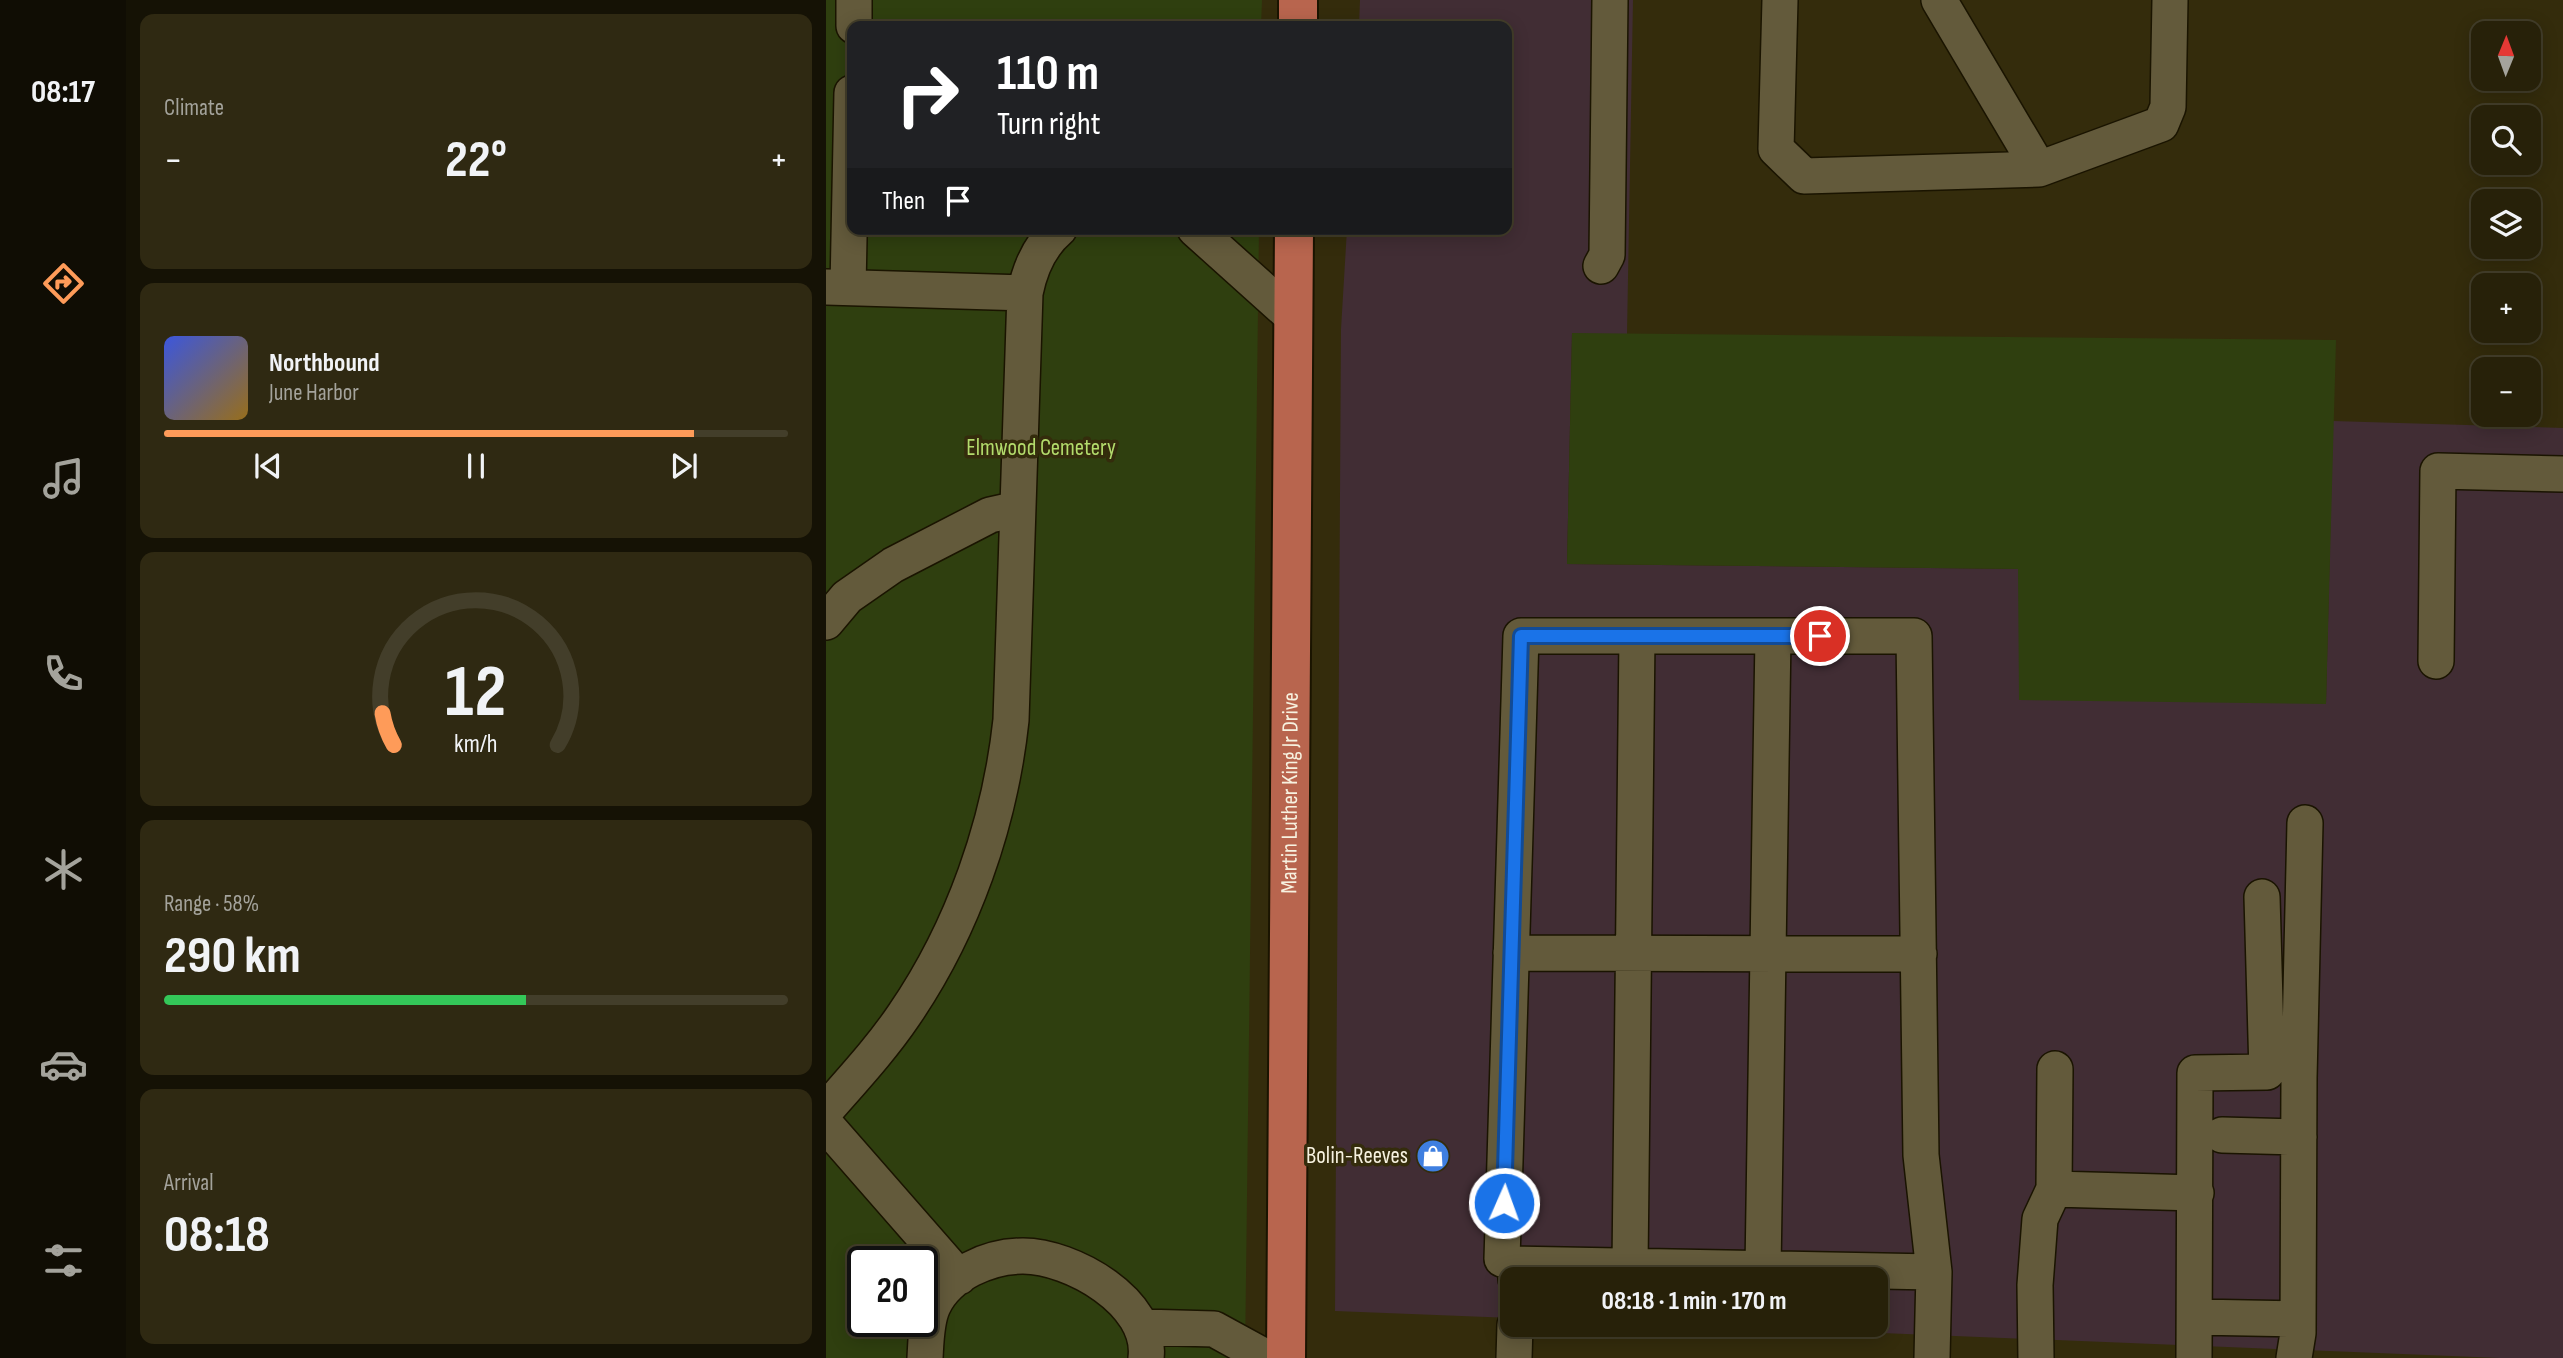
<!DOCTYPE html>
<html lang="en">
<head>
<meta charset="utf-8">
<style>
	:root { --surface:#272109; --page:#2f2912; --text:#f1f3f6; --muted:#a4a39c; --line:#433e2a; --accent:#fe9b59 }
	body { margin:0; font-family:"Sofia Sans Condensed",sans-serif; background:var(--page); color:var(--text); height:100vh; display:flex; flex-direction:column; font-size:26px; white-space:nowrap }
	* { box-sizing:border-box; margin:0 }
	p { font-size:23px; color:var(--muted) }
	.icon { flex:none; width:38px; height:38px; fill:none; stroke:currentColor; stroke-width:2; stroke-linecap:round; stroke-linejoin:round }
	.map { position:relative; flex:1; overflow:hidden }
	.drawer { display:flex; flex-direction:column; gap:14px; padding:14px; background:#151205; width:700px }
	.drawer>* { flex:none }
	.top-card { position:absolute; left:21px; top:21px; width:665px; height:214px; border-radius:14px; box-shadow:0 4px 18px #0003,0 0 0 2px var(--line); background:#202124; color:#fff; overflow:hidden }
	.needle { width:46px; rotate:1deg }
	.fabs { position:absolute; left:1645px; top:21px; display:grid; gap:14px }
	.fabs a { display:grid; place-items:center; width:70px; height:70px; border-radius:14px; background:var(--surface); box-shadow:0 4px 18px #0003,0 0 0 2px var(--line); font-size:35px }
	.speed { position:absolute; left:21px; top:1246px; display:flex; gap:14px; font-size:35px; font-weight:700; text-align:center }
	.speed>* { display:grid; place-content:center; width:91px; height:91px; border-radius:50%; background:var(--surface); box-shadow:0 4px 18px #0003,0 0 0 2px var(--line); line-height:1 }
	.speed .limit { border:4px solid #111; border-radius:10px; background:#fff; color:#111 }
	.pin { position:absolute; display:grid; place-items:center; width:60px; height:60px; color:#fff; margin:-30px; border:4px solid #fff; border-radius:50%; box-shadow:0 2px 7px #0007 }
	.me { position:absolute; width:77px; margin:-38px; rotate:2deg; stroke-linejoin:round; filter:drop-shadow(0 0 5px #0008) }
	.turn { display:flex; align-items:center; gap:24px; height:147px; padding:0 35px; font-size:32px }
	.turn .icon { width:91px; height:91px; stroke-width:2.5 }
	.turn b { display:block; font-size:49px; line-height:60px }
	.then { display:flex; align-items:center; height:66px; padding:0 35px; background:#0003; gap:14px; font-size:26px }
	.big { font-size:52px; font-weight:700; line-height:1.1 }
	.drawer .widget { flex:1; display:flex; flex-direction:column; justify-content:center; gap:10px; min-width:0; padding:0 24px; border-radius:14px; background:var(--page) }
	.drawer .dial { align-items:center; gap:0 }
	.dial svg { height:182px; overflow:visible; fill:none; stroke:var(--line); stroke-width:7; stroke-linecap:round; text-anchor:middle }
	.dial text { fill:var(--text); stroke:none }
	.song { display:flex; align-items:center; gap:21px }
	.cover { width:84px; height:84px; border-radius:10px; background:linear-gradient(135deg,hsl(230 70% 55%),hsl(40 70% 35%)) }
	.played { height:7px; border-radius:4px; background:linear-gradient(90deg,var(--accent) 85%,var(--line) 85%) }
	.keys { display:flex; justify-content:space-around; direction:ltr }
	.heat { display:flex; justify-content:space-between; align-items:center; font-size:38px; direction:ltr }
	.charge { height:10px; border-radius:5px; background:linear-gradient(90deg,#34c759 58%,var(--line) 0) }
	.trip { position:absolute; left:674px; top:1267px; width:388px; height:70px; border-radius:14px; background:var(--surface); box-shadow:0 4px 18px #0003,0 0 0 2px var(--line); font-weight:700; line-height:70px; text-align:center }
	main { display:flex; flex:1; min-height:0 }
	.tab-bar { display:flex; flex-direction:column; width:126px; justify-content:space-around; align-items:center; background:#100d04; color:var(--muted) }
	.tab-bar .icon { width:49px; height:49px }
	.tab-bar .selected { color:var(--accent) }
	.tab-bar b { font-size:32px; color:var(--text) }
	.map>svg:first-child { display:block }
	.industrial { fill:#412d34 }
	.green { fill:#2f3f0f; fill-rule:evenodd }
	.lines { fill:none; stroke-linecap:round; stroke-linejoin:round }
	.minor-casing { stroke:#1a1400; stroke-width:38 }
	.major-casing { stroke:#1a1400; stroke-width:42 }
	.minor { stroke:#635a3b; stroke-width:35 }
	.major { stroke:#b8654e; stroke-width:38 }
	.route-casing { stroke:#114b97; stroke-width:18 }
	.route { stroke:#1a73e8; stroke-width:12 }
	.labels { text-anchor:middle; dominant-baseline:central; stroke-width:7; stroke-linejoin:round; paint-order:stroke }
	.park-label { font-size:23px; fill:#b3dc6c; stroke:#342c0c }
	.street-label { font-size:23px; fill:#f7f2e0; stroke:#342c0c }
	.poi-label { font-size:23px; fill:#f7f2e0; stroke:#342c0c; text-anchor:end }
</style>
</head>
<body>
<main>
<nav class="tab-bar">
<b>08:17</b>
<svg class="icon selected" aria-label="directions" viewBox="0 0 24 24"><path d="M12 3l9 9-9 9-9-9zM9 14v-3h6M13 9l2 2-2 2"/></svg>
<svg class="icon" aria-label="music" viewBox="0 0 24 24"><path d="M9 18V5l10-2v13"/><circle cx="6" cy="18" r="3"/><circle cx="16" cy="16" r="3"/></svg>
<svg class="icon" aria-label="phone" viewBox="0 0 24 24"><path d="M5 4h4l2 5-3 2q2 4 5 5l2-3 5 2v4C11 20 4 13 5 4z"/></svg>
<svg class="icon" aria-label="climate" viewBox="0 0 24 24"><path d="M12 3v18M4 7l16 10M4 17L20 7"/></svg>
<svg class="icon" aria-label="car" viewBox="0 0 24 24"><path d="M5 17H2v-5l4-1 3-4h7l3 4 3 1v5h-3M9 17h6M6 11h13"/><circle cx="7" cy="17" r="2"/><circle cx="17" cy="17" r="2"/></svg>
<svg class="icon" aria-label="filters" viewBox="0 0 24 24"><path d="M4 7h16M4 17h16"/><circle cx="9" cy="7" r="2"/><circle cx="15" cy="17" r="2"/></svg>
</nav>
<section class="drawer">
<div class="widget"><p>Climate</p>
<div class="heat"><a>−</a><b class="big">22°</b><a>+</a></div>
</div>
<div class="widget">
<div class="song"><i class="cover"></i><div><b>Northbound</b><p>June Harbor</p></div></div>
<div class="played"></div>
<div class="keys"><svg class="icon" aria-label="previous" viewBox="0 0 24 24"><path d="M18 5L8 12l10 7zM5 5v14"/></svg><svg class="icon" aria-label="pause" viewBox="0 0 24 24"><path d="M8 5v14M16 5v14"/></svg><svg class="icon" aria-label="next" viewBox="0 0 24 24"><path d="M6 5l10 7-10 7zM19 5v14"/></svg></div>
</div>
<div class="widget dial"><svg viewBox="0 0 100 80">
<path d="M14 69A42 42 0 1 1 86 69"/>
<path d="M14 69A42 42 0 0 1 9 55" stroke="#fe9b59"/>
<text x="50" y="56" font-size="32" font-weight="700">12</text>
<text x="50" y="72" font-size="11">km/h</text>
</svg></div>
<div class="widget"><p>Range · 58%</p><b class="big">290 km</b><div class="charge"></div></div>
<div class="widget"><p>Arrival</p><b class="big">08:18</b></div>
</section>
<div class="map">
<svg width="1737" height="1358" viewBox="0 0 1737 1358">
	<rect width="100%" height="100%" fill="#342c0c"/>
	<!-- industrial -->
	<path class="industrial" d="M534,0H807L801,334H746L741,564L1192,569L1500,703L1507,421L1737,428V1358H1674L857,1325H1050V1279H686V1318L509,1311L515,329L521,229H681V26H533Z"/>
	<!-- green -->
	<path class="green" d="M0,0H436L435,26H26V229H433L419,1358H0ZM37,1262H96V1321H37Z
		M746,333L1510,340L1500,704L1193,700L1192,569L741,564Z"/>
	<g class="lines">
		<defs>
			<path id="minor" d="M954,0L950,149L978,176L1213,169
				M1113,0L1213,169L1335,124L1342,107L1344,0
				M28,26V0
				M369,229L467,317
				M775,266L781,255L784,0
				M0,287L199,293
				M22,287L26,93
				M0,622L21,597L67,565L164,515L191,509
				M1610,661L1612,471L1737,474
				M685,953L1093,954
				M1229,1069L1228,1189L1370,1193
				M0,1110C27,1079 55,1049 78,1015C137,929 174,823 185,720L199,293C204,268 213,246 233,229
				M0,1125L133,1277
				M1396,1135L1473,1137
				M690,1264L676,1259L695,636H1088L1095,1155L1108,1272
				M804,1266L811,637
				M937,1269L947,636
				M690,1279V1264L1108,1272L1106,1358
				M1369,1317L1472,1319
				M316,1327L388,1329L441,1358
				M99,1358C100,1341 100,1321 107,1306C122,1274 163,1256 197,1256C245,1256 327,1302 320,1358
				M688,1358L689,1325
				M1210,1358L1209,1285L1214,1219L1228,1189
				M1368,1358L1369,1073L1441,1072L1436,897
				M1468,1358L1472,1333L1473,1078L1479,823"/>
			<g id="major">
				<path d="M472,26V0"/>
				<path id="s1" d="M460,1358L468,229"/>
			</g>
		</defs>
		<!-- minor casing -->
		<use href="#minor" class="minor-casing"/>
		<!-- major casing -->
		<use href="#major" class="major-casing"/>
		<!-- minor -->
		<use href="#minor" class="minor"/>
		<!-- major -->
		<use href="#major" class="major"/>
	</g>
	<g class="lines">
		<defs>
			<path id="route" d="M678,1203L695,636H994"/>
		</defs>
		<!-- route casing -->
		<use href="#route" class="route-casing"/>
		<!-- route -->
		<use href="#route" class="route"/>
	</g>
	<!-- icons -->
	<defs>
		<symbol id="shop-disc" viewBox="-11 -11 22 22"><circle r="9.5" fill="#3f7fe0" stroke="#342c0c"/><path d="M-5-2.5h2.3a2.7 3.5 0 0 1 5.4 0H5L5.5 6h-11ZM-1.5-2.5h3a1.5 2.3 0 0 0-3 0Z" fill="#fff"/></symbol>
	</defs>
	<g fill-rule="evenodd">
		<use href="#shop-disc" x="588" y="1137" width="38" height="38"/>
	</g>
	<g class="labels">
		<!-- park labels -->
		<g class="park-label">
			<text x="215" y="448">Elmwood Cemetery</text>
		</g>
		<!-- street labels -->
		<g class="street-label">
			<text stroke="none"><textPath href="#s1" startOffset="565">Martin Luther King Jr Drive</textPath></text>
		</g>
		<!-- poi labels -->
		<g class="poi-label">
			<text x="582" y="1156">Bolin-Reeves</text>
		</g>
	</g>
</svg>
<div class="fabs">
<a><svg class="needle" viewBox="-14 -14 28 28"><path d="M0-13l5 13h-10z" fill="#e53935"/><path d="M0 13l5-13h-10z" fill="#a4a39c"/></svg></a>
<a><svg class="icon" aria-label="search" viewBox="0 0 24 24"><circle cx="10" cy="10" r="6"/><path d="M15 15l6 6"/></svg></a>
<a><svg class="icon" aria-label="layers" viewBox="0 0 24 24"><path d="M12 4l9 5-9 5-9-5zM3 14l9 5 9-5"/></svg></a>
<a>+</a>
<a>−</a>
</div>
<div class="speed"><div class="limit">20</div></div>
<div class="pin" style="left:994px;top:636px;background:#d93025"><svg class="icon" aria-label="arrive" viewBox="0 0 24 24"><path d="M6 21V4h12l-3 4 3 4H6"/></svg></div>
<svg class="me" style="left:678px;top:1203px" viewBox="-20 -20 40 40"><circle r="17" fill="#1a73e8" stroke="#fff" stroke-width="3"/><path d="M0-11L8 9 0 5-8 9z" fill="#fff"/></svg>
<div class="trip">08:18 · 1 min · 170 m</div>
<div class="top-card">
<div class="turn"><svg class="icon" aria-label="right" viewBox="0 0 24 24"><path d="M7 20v-9h11M14 6l5 5-5 5"/></svg><div><b>110 m</b>Turn right</div></div>
<div class="then">Then<svg class="icon" aria-label="arrive" viewBox="0 0 24 24"><path d="M6 21V4h12l-3 4 3 4H6"/></svg></div>
</div>
</div>
</main>
</body>
</html>
